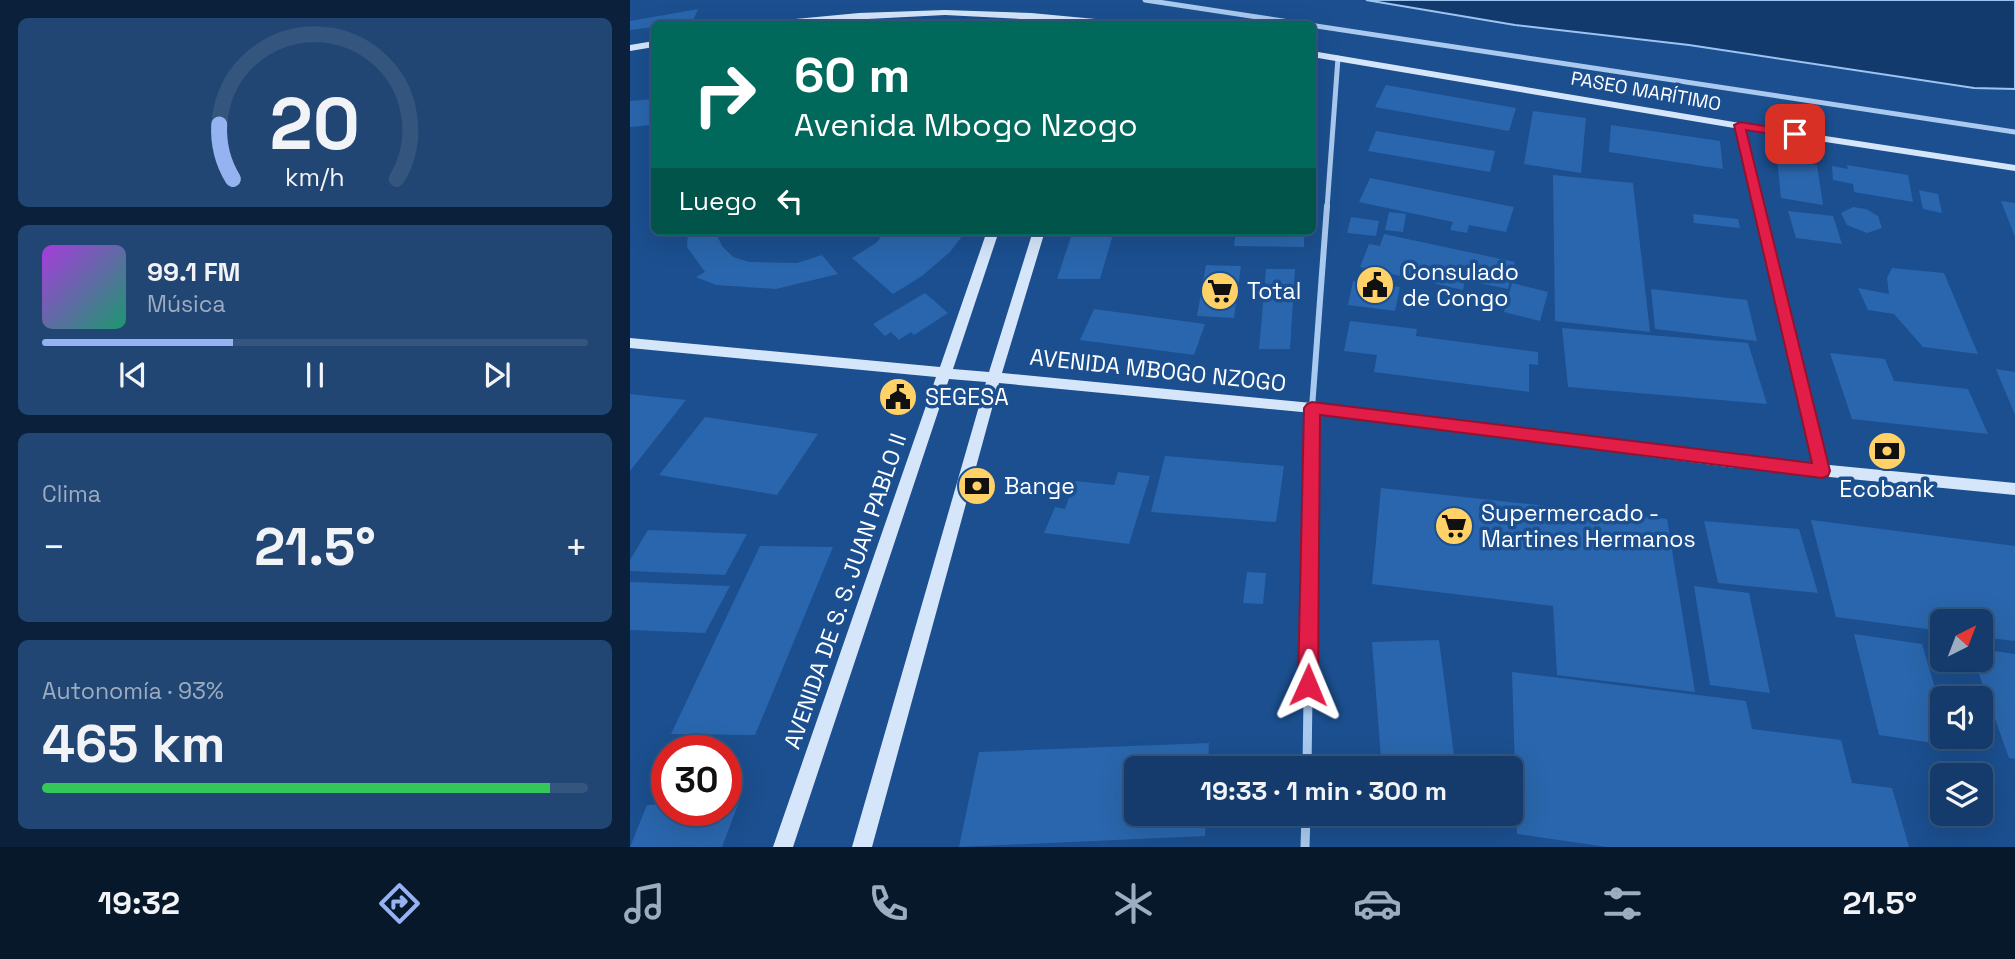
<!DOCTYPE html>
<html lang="es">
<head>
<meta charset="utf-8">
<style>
	:root { --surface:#143b6b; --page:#214673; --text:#f1f3f6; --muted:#9dadc1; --line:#33557e; --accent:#95b2f1 }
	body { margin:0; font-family:"Space Grotesk",sans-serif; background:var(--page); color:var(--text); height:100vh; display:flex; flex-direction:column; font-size:26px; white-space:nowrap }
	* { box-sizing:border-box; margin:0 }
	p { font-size:23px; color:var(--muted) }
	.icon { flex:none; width:38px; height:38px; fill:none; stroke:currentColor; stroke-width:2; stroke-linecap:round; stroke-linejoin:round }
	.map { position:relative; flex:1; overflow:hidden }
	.panel { display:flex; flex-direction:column; gap:18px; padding:18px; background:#0b203b; width:630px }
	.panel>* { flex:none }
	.hud { position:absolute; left:21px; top:21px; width:665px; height:214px; border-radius:10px; box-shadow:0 7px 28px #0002,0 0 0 2px var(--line); background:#00695c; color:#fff; overflow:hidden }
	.needle { width:46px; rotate:42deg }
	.fabs { position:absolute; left:1300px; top:609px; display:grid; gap:14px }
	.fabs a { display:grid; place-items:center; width:63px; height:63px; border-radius:10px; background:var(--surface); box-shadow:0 7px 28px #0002,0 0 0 2px var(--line); font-size:35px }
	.speed { position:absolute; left:21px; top:735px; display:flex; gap:14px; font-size:35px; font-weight:700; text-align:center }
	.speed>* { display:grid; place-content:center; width:91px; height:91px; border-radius:50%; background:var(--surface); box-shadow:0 7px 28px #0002,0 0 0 2px var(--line); line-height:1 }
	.speed .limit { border:10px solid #d22; background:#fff; color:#111 }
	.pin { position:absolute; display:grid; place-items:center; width:60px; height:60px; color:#fff; margin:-30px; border-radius:14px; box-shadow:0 4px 10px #0006 }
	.me { position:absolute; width:77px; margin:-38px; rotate:1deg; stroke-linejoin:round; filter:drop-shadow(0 0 5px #0008) }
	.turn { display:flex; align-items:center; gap:24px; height:147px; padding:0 28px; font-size:32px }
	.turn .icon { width:91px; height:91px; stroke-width:2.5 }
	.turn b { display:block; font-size:49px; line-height:60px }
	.then { display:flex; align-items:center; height:66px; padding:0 28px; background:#0003; gap:14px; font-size:26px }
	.big { font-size:52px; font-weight:800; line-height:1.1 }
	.panel .card { flex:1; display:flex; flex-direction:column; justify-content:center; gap:10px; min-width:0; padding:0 24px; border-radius:10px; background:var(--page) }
	.panel .dial { align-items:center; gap:0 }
	.dial svg { height:182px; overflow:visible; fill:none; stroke:var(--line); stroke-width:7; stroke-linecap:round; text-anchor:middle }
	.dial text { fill:var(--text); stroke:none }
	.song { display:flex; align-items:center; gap:21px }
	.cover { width:84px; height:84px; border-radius:10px; background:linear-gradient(135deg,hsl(280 70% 55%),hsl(160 70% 35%)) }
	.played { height:7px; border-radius:4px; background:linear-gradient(90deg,var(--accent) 35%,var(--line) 35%) }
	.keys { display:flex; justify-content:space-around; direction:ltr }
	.heat { display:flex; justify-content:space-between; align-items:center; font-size:38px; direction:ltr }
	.charge { height:10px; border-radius:5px; background:linear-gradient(90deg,#34c759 93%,var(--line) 0) }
	.trip { position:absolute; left:494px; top:756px; width:399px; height:70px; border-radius:10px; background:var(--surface); box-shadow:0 7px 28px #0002,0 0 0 2px var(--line); font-weight:800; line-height:70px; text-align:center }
	.tab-bar { display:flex; height:112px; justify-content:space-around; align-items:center; background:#08182b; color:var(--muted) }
	.tab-bar .icon { width:49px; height:49px }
	.tab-bar .on { color:var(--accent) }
	.tab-bar b { font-size:32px; color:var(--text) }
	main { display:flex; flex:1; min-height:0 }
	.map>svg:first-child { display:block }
	.water { fill:#123a6d; stroke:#9cc4f0; stroke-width:2 }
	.building { fill:#2a66ad }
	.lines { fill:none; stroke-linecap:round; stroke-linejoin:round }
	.street-far2 { stroke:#a9c9ee; stroke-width:5 }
	.street-far1 { stroke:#a9c9ee; stroke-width:6 }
	.street { stroke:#a9c9ee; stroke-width:9 }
	.secondary { fill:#d6e6fa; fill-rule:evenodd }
	.route { fill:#e11d48; stroke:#92132f; stroke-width:2 }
	.labels { text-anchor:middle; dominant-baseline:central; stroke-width:7; stroke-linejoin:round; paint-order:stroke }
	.far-street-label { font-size:19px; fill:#fff; stroke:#1b4f8f }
	.poi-label { font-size:23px; fill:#fff; stroke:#1b4f8f; text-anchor:start }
	.street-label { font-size:23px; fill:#fff; stroke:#1b4f8f }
</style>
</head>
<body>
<main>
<section class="panel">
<div class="card dial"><svg viewBox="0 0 100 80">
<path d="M14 69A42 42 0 1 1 86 69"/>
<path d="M14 69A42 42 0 0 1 8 45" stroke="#95b2f1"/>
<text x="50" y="56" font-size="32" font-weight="700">20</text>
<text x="50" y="72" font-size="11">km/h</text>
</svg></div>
<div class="card">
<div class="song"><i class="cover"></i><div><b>99.1 FM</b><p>Música</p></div></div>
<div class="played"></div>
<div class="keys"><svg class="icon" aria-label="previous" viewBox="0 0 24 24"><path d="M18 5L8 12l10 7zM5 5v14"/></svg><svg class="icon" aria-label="pause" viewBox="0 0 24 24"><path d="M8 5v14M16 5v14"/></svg><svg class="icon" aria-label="next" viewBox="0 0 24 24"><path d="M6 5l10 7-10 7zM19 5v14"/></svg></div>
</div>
<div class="card"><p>Clima</p>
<div class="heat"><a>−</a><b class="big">21.5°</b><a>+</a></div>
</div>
<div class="card"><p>Autonomía · 93%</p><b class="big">465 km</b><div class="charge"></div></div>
</section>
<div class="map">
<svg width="1385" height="847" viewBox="0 0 1385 847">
	<rect width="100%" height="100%" fill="#1b4f8f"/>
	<!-- water -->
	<path class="water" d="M736,0H1385V89L1344,88L1059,45L885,25Z"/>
	<!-- building -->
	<path class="building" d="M68,9L62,23L24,24V27L0,30V21Z
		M756,85L886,108L879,131L745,107Z
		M24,99V119L21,125L0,127V101Z
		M903,111L956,118L951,173L894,164Z
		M981,125L1090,141L1093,169L979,152Z
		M746,131L865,151L860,172L738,151Z
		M1147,159L1187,165L1193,205L1151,198Z
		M1217,165L1278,175L1283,202L1224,192L1223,184L1203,180L1202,166L1218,169Z
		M923,175L1003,183L1020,332L925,321Z
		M740,178L884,207L876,232L839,225L837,233L820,230L823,222L729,202Z
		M1289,190L1308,194L1312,213L1293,209Z
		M1371,201L1385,203V237Z
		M1223,207L1236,209L1248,216L1252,228L1237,233L1217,225L1211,213Z
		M1158,211L1203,216L1212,244L1166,238Z
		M759,212L776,214L773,232L755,230Z
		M1063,214L1108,219L1110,228L1064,223Z
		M721,217L749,221L746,236L717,233Z
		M58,231H85L92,246L103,257L119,262L167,263L192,255L208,274L146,289L86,285L66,277L75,272L57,247Z
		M256,231H336L320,252L292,276L263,294L222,258L246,243Z
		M443,231H484L470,279H427Z
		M606,231H674V247L604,246Z
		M754,234L885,262L878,289L835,280L833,290L730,267L739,244L750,246Z
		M576,265L611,266L604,318L567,316Z
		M1262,268L1314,273L1348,354L1293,347L1264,314L1238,310L1228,288L1259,294L1257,278Z
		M636,269H665L660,349H629Z
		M723,281L770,287L765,311L718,305Z
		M882,283L918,292L910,321L874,312Z
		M1021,289L1117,300L1127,341L1025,329Z
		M295,293L318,313L284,335L281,332L269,340L261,332L255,336L243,324Z
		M464,309L575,324L564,355L450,340Z
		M720,321L787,329L786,336L908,352V365L899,364V392L744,372L747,355L714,351Z
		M932,328L1118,343L1137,404L938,387Z
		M1200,353L1255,359L1264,381L1338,389L1358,434L1222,419Z
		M1366,369L1385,372V415Z
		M0,394L56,400L0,471Z
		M75,417L188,434L147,495L29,475Z
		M535,456L654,466L646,522L521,512Z
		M488,472L520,476L499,544L414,533L425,507L435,509L445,481L484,485Z
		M751,488L1037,519L1065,692L927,675L923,606L742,584Z
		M1181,520L1385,546V641L1351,637V621H1312V631L1206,617Z
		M1074,521L1169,529L1188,593L1088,583Z
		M18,530L117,534L95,575L0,571V560Z
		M130,546L203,547L125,735L41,734Z
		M617,572L636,573L633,604L613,603Z
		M0,582L100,586L75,633L0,630Z
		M1064,586L1119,593L1140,693L1080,685Z
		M1224,634L1292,644L1312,712V737H1320L1323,746L1249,735Z
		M809,640L824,755L751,758L742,642Z
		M1351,649L1385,654V759L1379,758L1344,660H1351Z
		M882,672L1116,701L1122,729L1211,740L1222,783L1262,788L1279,847H977L887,834Z
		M579,743L578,768H506V814H576L575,836L329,847L349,752Z
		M109,802L92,847H0L17,805L37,804V810H96V803Z"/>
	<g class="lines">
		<!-- street-far2 -->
		<path class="street-far2" d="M515,0L1385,132
			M1110,126L1130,208
			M697,208L708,58"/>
		<!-- street-far1 -->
		<path class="street-far1" d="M1129,206L1192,471
			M681,483L682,408L697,206"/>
		<!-- street -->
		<path class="street" d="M677,768L681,481
			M675,847L676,814"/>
		<!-- secondary -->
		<path class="secondary" d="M315,10L401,13L487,21L491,24L315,15L140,24L144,21L229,13Z
			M24,41V47L0,51V45Z
			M682,51L1110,123L1385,165V171L1110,129L682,57Z
			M357,231H369L323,369L359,372L403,231H415L372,373L682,403L1098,455L1385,483V495L1098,467L682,413L369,383L242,847H222L356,382L319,379L163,847H143L306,377L0,348V338L310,367Z"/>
	</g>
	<!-- route -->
	<path class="route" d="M1110,122L1165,131L1171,134L1165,138L1116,130L1200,471L1198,476L1192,478L690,415L688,685L685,692L678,695L671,692L668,685L674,408L677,404L682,402L1182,463L1104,125Z"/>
	<!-- icons -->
	<defs>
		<symbol id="civic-disc" viewBox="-11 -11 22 22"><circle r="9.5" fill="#ffd166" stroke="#1b4f8f"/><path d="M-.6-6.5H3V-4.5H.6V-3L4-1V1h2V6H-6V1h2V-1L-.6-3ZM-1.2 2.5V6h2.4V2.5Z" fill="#111"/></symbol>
		<symbol id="supermarket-disc" viewBox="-11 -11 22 22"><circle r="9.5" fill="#ffd166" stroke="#1b4f8f"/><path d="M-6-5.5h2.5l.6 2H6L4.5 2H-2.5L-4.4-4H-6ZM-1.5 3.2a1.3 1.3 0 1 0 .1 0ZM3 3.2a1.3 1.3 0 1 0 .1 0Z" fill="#111"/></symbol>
		<symbol id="bank-disc" viewBox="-11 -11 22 22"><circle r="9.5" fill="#ffd166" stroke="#1b4f8f"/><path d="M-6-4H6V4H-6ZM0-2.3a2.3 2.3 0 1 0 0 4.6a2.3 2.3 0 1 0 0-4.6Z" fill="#111"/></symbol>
	</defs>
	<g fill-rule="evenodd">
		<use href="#civic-disc" x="723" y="263" width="44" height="44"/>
		<use href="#supermarket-disc" x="568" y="269" width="44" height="44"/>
		<use href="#civic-disc" x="246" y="375" width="44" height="44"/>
		<use href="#bank-disc" x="1235" y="429" width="44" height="44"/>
		<use href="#bank-disc" x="325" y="464" width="44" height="44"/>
		<use href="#supermarket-disc" x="802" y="504" width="44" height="44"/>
	</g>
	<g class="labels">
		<!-- far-street labels -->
		<g class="far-street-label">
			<text transform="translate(1016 91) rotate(10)">PASEO MARÍTIMO</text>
		</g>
		<!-- poi labels -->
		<g class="poi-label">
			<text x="772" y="272">Consulado<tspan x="772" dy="26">de Congo</tspan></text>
			<text x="617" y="291">Total</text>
			<text x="295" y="397">SEGESA</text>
			<text x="374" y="486">Bange</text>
			<text x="1257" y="489" text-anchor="middle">Ecobank</text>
			<text x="851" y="513">Supermercado -<tspan x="851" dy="26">Martines Hermanos</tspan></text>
		</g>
		<!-- street labels -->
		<g class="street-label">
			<text transform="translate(528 370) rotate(6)">AVENIDA MBOGO NZOGO</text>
			<text transform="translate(215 591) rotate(-71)">AVENIDA DE S. S. JUAN PABLO II</text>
		</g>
	</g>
</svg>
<div class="fabs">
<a><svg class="needle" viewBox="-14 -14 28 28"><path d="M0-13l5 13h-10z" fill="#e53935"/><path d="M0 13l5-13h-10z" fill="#9dadc1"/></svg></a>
<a><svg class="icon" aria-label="sound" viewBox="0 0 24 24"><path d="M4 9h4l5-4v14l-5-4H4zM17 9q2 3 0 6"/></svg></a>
<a><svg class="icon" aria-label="layers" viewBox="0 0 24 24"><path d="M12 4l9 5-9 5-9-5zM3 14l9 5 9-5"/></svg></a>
</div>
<div class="speed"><div class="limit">30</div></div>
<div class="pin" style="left:1165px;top:134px;background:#d93025"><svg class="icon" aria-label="arrive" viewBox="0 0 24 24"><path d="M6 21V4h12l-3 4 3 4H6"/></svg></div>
<svg class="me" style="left:678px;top:685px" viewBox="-20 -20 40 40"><path d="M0-17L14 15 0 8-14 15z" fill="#e11d48" stroke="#fff" stroke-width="4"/></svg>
<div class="trip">19:33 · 1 min · 300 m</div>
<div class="hud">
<div class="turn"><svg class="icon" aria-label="right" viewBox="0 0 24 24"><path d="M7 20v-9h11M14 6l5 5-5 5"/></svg><div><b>60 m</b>Avenida Mbogo Nzogo</div></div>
<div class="then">Luego<svg class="icon" aria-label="left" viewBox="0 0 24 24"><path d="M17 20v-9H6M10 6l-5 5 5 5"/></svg></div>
</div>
</div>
</main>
<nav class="tab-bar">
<b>19:32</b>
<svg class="icon on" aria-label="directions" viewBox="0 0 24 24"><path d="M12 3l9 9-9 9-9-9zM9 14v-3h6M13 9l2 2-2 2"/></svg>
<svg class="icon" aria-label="music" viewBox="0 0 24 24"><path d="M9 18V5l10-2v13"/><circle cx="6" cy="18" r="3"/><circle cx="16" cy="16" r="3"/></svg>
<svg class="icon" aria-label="phone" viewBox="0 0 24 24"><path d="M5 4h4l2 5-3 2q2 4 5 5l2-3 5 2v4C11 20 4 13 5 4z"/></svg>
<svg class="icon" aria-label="climate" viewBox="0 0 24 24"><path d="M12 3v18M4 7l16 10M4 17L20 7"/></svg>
<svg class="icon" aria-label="car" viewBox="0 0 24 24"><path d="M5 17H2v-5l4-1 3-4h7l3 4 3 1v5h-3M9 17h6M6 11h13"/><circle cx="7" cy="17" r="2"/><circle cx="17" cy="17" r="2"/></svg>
<svg class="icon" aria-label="filters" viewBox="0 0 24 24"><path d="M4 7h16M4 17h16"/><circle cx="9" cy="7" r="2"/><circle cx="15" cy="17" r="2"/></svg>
<b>21.5°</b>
</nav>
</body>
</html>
